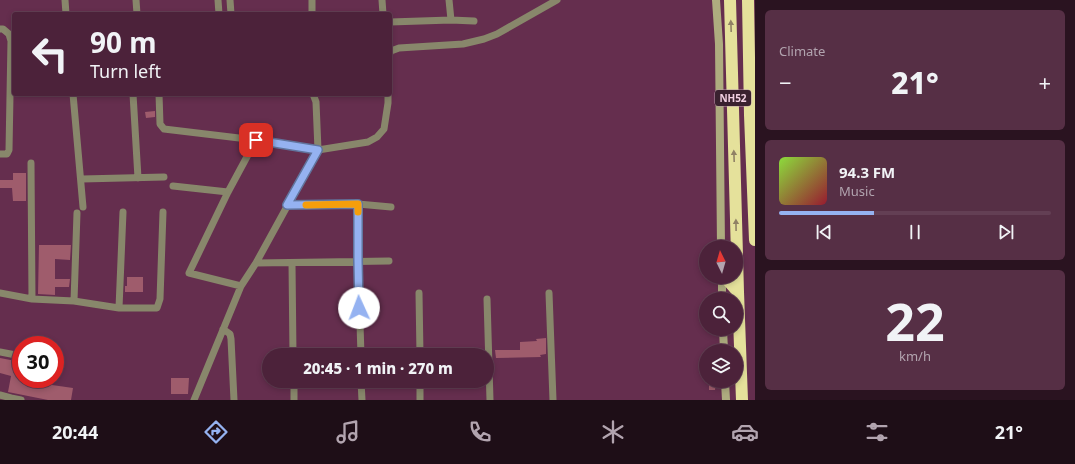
<!DOCTYPE html>
<html lang="en">
<head>
<meta charset="utf-8">
<style>
	:root { --surface:#4c223a; --page:#562f45; --text:#f1f3f6; --muted:#b2a4af; --line:#633f54; --accent:#95b2f1 }
	body { margin:0; font-family:"Noto Sans",sans-serif; background:var(--page); color:var(--text); height:100vh; display:flex; flex-direction:column; font-size:15px; white-space:nowrap }
	* { box-sizing:border-box; margin:0 }
	p { font-size:13px; color:var(--muted) }
	.icon { flex:none; width:22px; height:22px; fill:none; stroke:currentColor; stroke-width:2; stroke-linecap:round; stroke-linejoin:round }
	.map { position:relative; flex:1; overflow:hidden }
	.side { display:flex; flex-direction:column; gap:10px; padding:10px; background:#2a1320; width:320px }
	.side>* { flex:none }
	.guide { position:absolute; left:12px; top:12px; width:380px; height:84px; border-radius:4px; box-shadow:0 2px 6px #0003,0 0 0 1px var(--line); background:#4c223a; color:var(--text); overflow:hidden }
	.needle { width:26px; rotate:355deg }
	.fabs { position:absolute; left:699px; top:240px; display:grid; gap:8px }
	.fabs a { display:grid; place-items:center; width:44px; height:44px; border-radius:50%; background:var(--surface); box-shadow:0 2px 6px #0003,0 0 0 1px var(--line); font-size:20px }
	.speed { position:absolute; left:12px; top:336px; display:flex; gap:8px; font-size:20px; font-weight:700; text-align:center }
	.speed>* { display:grid; place-content:center; width:52px; height:52px; border-radius:50%; background:var(--surface); box-shadow:0 2px 6px #0003,0 0 0 1px var(--line); line-height:1 }
	.speed .limit { border:6px solid #d22; background:#fff; color:#111 }
	.pin { position:absolute; display:grid; place-items:center; width:34px; height:34px; color:#fff; margin:-17px; border-radius:8px; box-shadow:0 2px 6px #0006 }
	.me { position:absolute; width:44px; margin:-22px; rotate:358deg; stroke-linejoin:round; filter:drop-shadow(0 0 3px #0008) }
	.turn { display:flex; align-items:center; gap:14px; height:84px; padding:0 12px; font-size:18px }
	.turn .icon { width:52px; height:52px; stroke-width:2.5 }
	.turn b { display:block; font-size:28px; line-height:34px }
	.big { font-size:30px; font-weight:800; line-height:1.1 }
	.side .tile { flex:1; display:flex; flex-direction:column; justify-content:center; gap:6px; min-width:0; padding:0 14px; border-radius:6px; background:var(--page) }
	.side .dial { align-items:center; gap:0 }
	.dial b { font-size:52px; line-height:1 }
	.song { display:flex; align-items:center; gap:12px }
	.cover { width:48px; height:48px; border-radius:6px; background:linear-gradient(135deg,hsl(90 70% 55%),hsl(350 70% 35%)) }
	.played { height:4px; border-radius:2px; background:linear-gradient(90deg,var(--accent) 35%,var(--line) 35%) }
	.keys { display:flex; justify-content:space-around; direction:ltr }
	.heat { display:flex; justify-content:space-between; align-items:center; font-size:22px; direction:ltr }
	.trip { position:absolute; left:262px; top:348px; width:232px; height:40px; border-radius:20px; background:var(--surface); box-shadow:0 2px 6px #0003,0 0 0 1px var(--line); font-weight:800; line-height:40px; text-align:center }
	.tab-bar { display:flex; height:64px; justify-content:space-around; align-items:center; background:#1e0e17; color:var(--muted) }
	.tab-bar .icon { width:28px; height:28px }
	.tab-bar .on { color:var(--accent) }
	.tab-bar b { font-size:18px; color:var(--text) }
	main { display:flex; flex:1; min-height:0 }
	.map>svg:first-child { display:block }
	.building { fill:#9f5c6c }
	.lines { fill:none; stroke-linecap:round; stroke-linejoin:round }
	.street { stroke:#88876b; stroke-width:7 }
	.secondary { stroke:#aeac7f; stroke-width:8 }
	.highway { stroke:#e5e19b; stroke-width:12 }
	.oneway { fill:#908165 }
	.route-casing { stroke:#61749d; stroke-width:10 }
	.route { stroke:#95b2f1; stroke-width:7 }
	.slow { stroke:#f59e0b; stroke-width:7 }
	.labels { text-anchor:middle; dominant-baseline:central; stroke-width:4; stroke-linejoin:round; paint-order:stroke }
	.shield { fill:#3a212f; stroke:#bb9cac; stroke-width:1 }
	.shield-label { font-size:10px; font-weight:bold; fill:#f2d0e2 }
</style>
</head>
<body>
<main>
<div class="map">
<svg width="755" height="400" viewBox="0 0 755 400">
	<rect width="100%" height="100%" fill="#652e4e"/>
	<!-- building -->
	<path class="building" d="M155,111V117L146,118L145,112Z
		M13,173H26V201H13L12,188H0V180H13Z
		M39,245H71L70,260L55,259V279H70L69,287H55V295L38,294Z
		M127,277H143V292H125V286H127Z
		M546,338V354L540,355L541,357L496,358L495,350H520V342L537,341L536,339Z
		M0,358L21,362V379H53L52,385L73,388L71,400H48L8,392L11,376L0,373Z
		M171,378H189L188,394H171Z
		M709,381H716L715,390H709Z"/>
	<g class="lines">
		<!-- street -->
		<path class="street" d="M65,0L66,14
			M136,0L137,14
			M218,0L219,14
			M230,0L231,14
			M312,0V14
			M382,0L383,14
			M449,0L451,20
			M390,22L451,20L474,21
			M0,29H3L9,34L11,41L9,150L7,154H0
			M390,53L391,51L399,48L463,44L484,39L497,34L557,0
			M73,94L83,207
			M133,94L138,178
			M159,94L160,124L164,129L256,140L318,150L316,102L313,94
			M31,163L32,299
			M82,179L164,177
			M173,186L228,192
			M358,204V261L361,355
			M287,205L358,204L391,207
			M256,263L389,261
			M292,263L293,355
			M241,286L189,273L228,192L256,140
			M0,293L32,299L74,301L119,308H157L160,299L163,212
			M419,293L420,355
			M549,293L553,400
			M487,299L490,400
			M74,301L77,213
			M119,308L123,212
			M223,329L230,334L231,339L234,400
			M0,352L21,356
			M294,381V400
			M361,381L362,400
			M420,381V400
			M0,395L11,398L10,400
			M11,398L21,400
			M194,400L241,286L256,263L318,150L368,142L377,137L384,129L388,103V94"/>
		<!-- secondary -->
		<path class="secondary" d="M716,0L719,44L721,247
			M722,277V299
			M723,329L724,351
			M725,381L726,400"/>
		<!-- highway -->
		<path class="highway" d="M730,0L738,292L742,400
			M748,0L750,115L755,240
			M725,277L738,292"/>
	</g>
	<!-- one-way arrows -->
	<defs><path id="oneway-solid" d="M-6-.8H1V-3.2L6.5 0L1 3.2V.8H-6Z"/></defs>
	<g class="oneway">
		<use href="#oneway-solid" transform="translate(731 26) rotate(-92)"/>
		<use href="#oneway-solid" transform="translate(734 156) rotate(-92)"/>
		<use href="#oneway-solid" transform="translate(736 225) rotate(-91)"/>
	</g>
	<g class="lines">
		<defs>
			<path id="route" d="M256,140L318,150L287,205L358,204V261L359,308"/>
		</defs>
		<!-- route casing -->
		<use href="#route" class="route-casing"/>
		<!-- route -->
		<use href="#route" class="route"/>
		<!-- slow -->
		<path class="slow" d="M306,205L358,204V212"/>
	</g>
	<g class="labels">
		<!-- shield labels -->
		<rect class="shield" x="715" y="90" width="36" height="16" rx="3"/>
		<g class="shield-label">
			<text x="733" y="98">NH52</text>
		</g>
	</g>
</svg>
<div class="fabs">
<a><svg class="needle" viewBox="-14 -14 28 28"><path d="M0-13l5 13h-10z" fill="#e53935"/><path d="M0 13l5-13h-10z" fill="#b2a4af"/></svg></a>
<a><svg class="icon" aria-label="search" viewBox="0 0 24 24"><circle cx="10" cy="10" r="6"/><path d="M15 15l6 6"/></svg></a>
<a><svg class="icon" aria-label="layers" viewBox="0 0 24 24"><path d="M12 4l9 5-9 5-9-5zM3 14l9 5 9-5"/></svg></a>
</div>
<div class="speed"><div class="limit">30</div></div>
<div class="pin" style="left:256px;top:140px;background:#d93025"><svg class="icon" aria-label="arrive" viewBox="0 0 24 24"><path d="M6 21V4h12l-3 4 3 4H6"/></svg></div>
<svg class="me" style="left:359px;top:308px" viewBox="-20 -20 40 40"><circle r="19" fill="#fff"/><path d="M0-13L10 11 0 6-10 11z" fill="#95b2f1"/></svg>
<div class="trip">20:45 · 1 min · 270 m</div>
<div class="guide">
<div class="turn"><svg class="icon" aria-label="left" viewBox="0 0 24 24"><path d="M17 20v-9H6M10 6l-5 5 5 5"/></svg><div><b>90 m</b>Turn left</div></div>
</div>
</div>
<section class="side">
<div class="tile"><p>Climate</p>
<div class="heat"><a>−</a><b class="big">21°</b><a>+</a></div>
</div>
<div class="tile">
<div class="song"><i class="cover"></i><div><b>94.3 FM</b><p>Music</p></div></div>
<div class="played"></div>
<div class="keys"><svg class="icon" aria-label="previous" viewBox="0 0 24 24"><path d="M18 5L8 12l10 7zM5 5v14"/></svg><svg class="icon" aria-label="pause" viewBox="0 0 24 24"><path d="M8 5v14M16 5v14"/></svg><svg class="icon" aria-label="next" viewBox="0 0 24 24"><path d="M6 5l10 7-10 7zM19 5v14"/></svg></div>
</div>
<div class="tile dial"><b>22</b><p>km/h</p></div>
</section>
</main>
<nav class="tab-bar">
<b>20:44</b>
<svg class="icon on" aria-label="directions" viewBox="0 0 24 24"><path d="M12 3l9 9-9 9-9-9zM9 14v-3h6M13 9l2 2-2 2"/></svg>
<svg class="icon" aria-label="music" viewBox="0 0 24 24"><path d="M9 18V5l10-2v13"/><circle cx="6" cy="18" r="3"/><circle cx="16" cy="16" r="3"/></svg>
<svg class="icon" aria-label="phone" viewBox="0 0 24 24"><path d="M5 4h4l2 5-3 2q2 4 5 5l2-3 5 2v4C11 20 4 13 5 4z"/></svg>
<svg class="icon" aria-label="climate" viewBox="0 0 24 24"><path d="M12 3v18M4 7l16 10M4 17L20 7"/></svg>
<svg class="icon" aria-label="car" viewBox="0 0 24 24"><path d="M5 17H2v-5l4-1 3-4h7l3 4 3 1v5h-3M9 17h6M6 11h13"/><circle cx="7" cy="17" r="2"/><circle cx="17" cy="17" r="2"/></svg>
<svg class="icon" aria-label="filters" viewBox="0 0 24 24"><path d="M4 7h16M4 17h16"/><circle cx="9" cy="7" r="2"/><circle cx="15" cy="17" r="2"/></svg>
<b>21°</b>
</nav>
</body>
</html>
